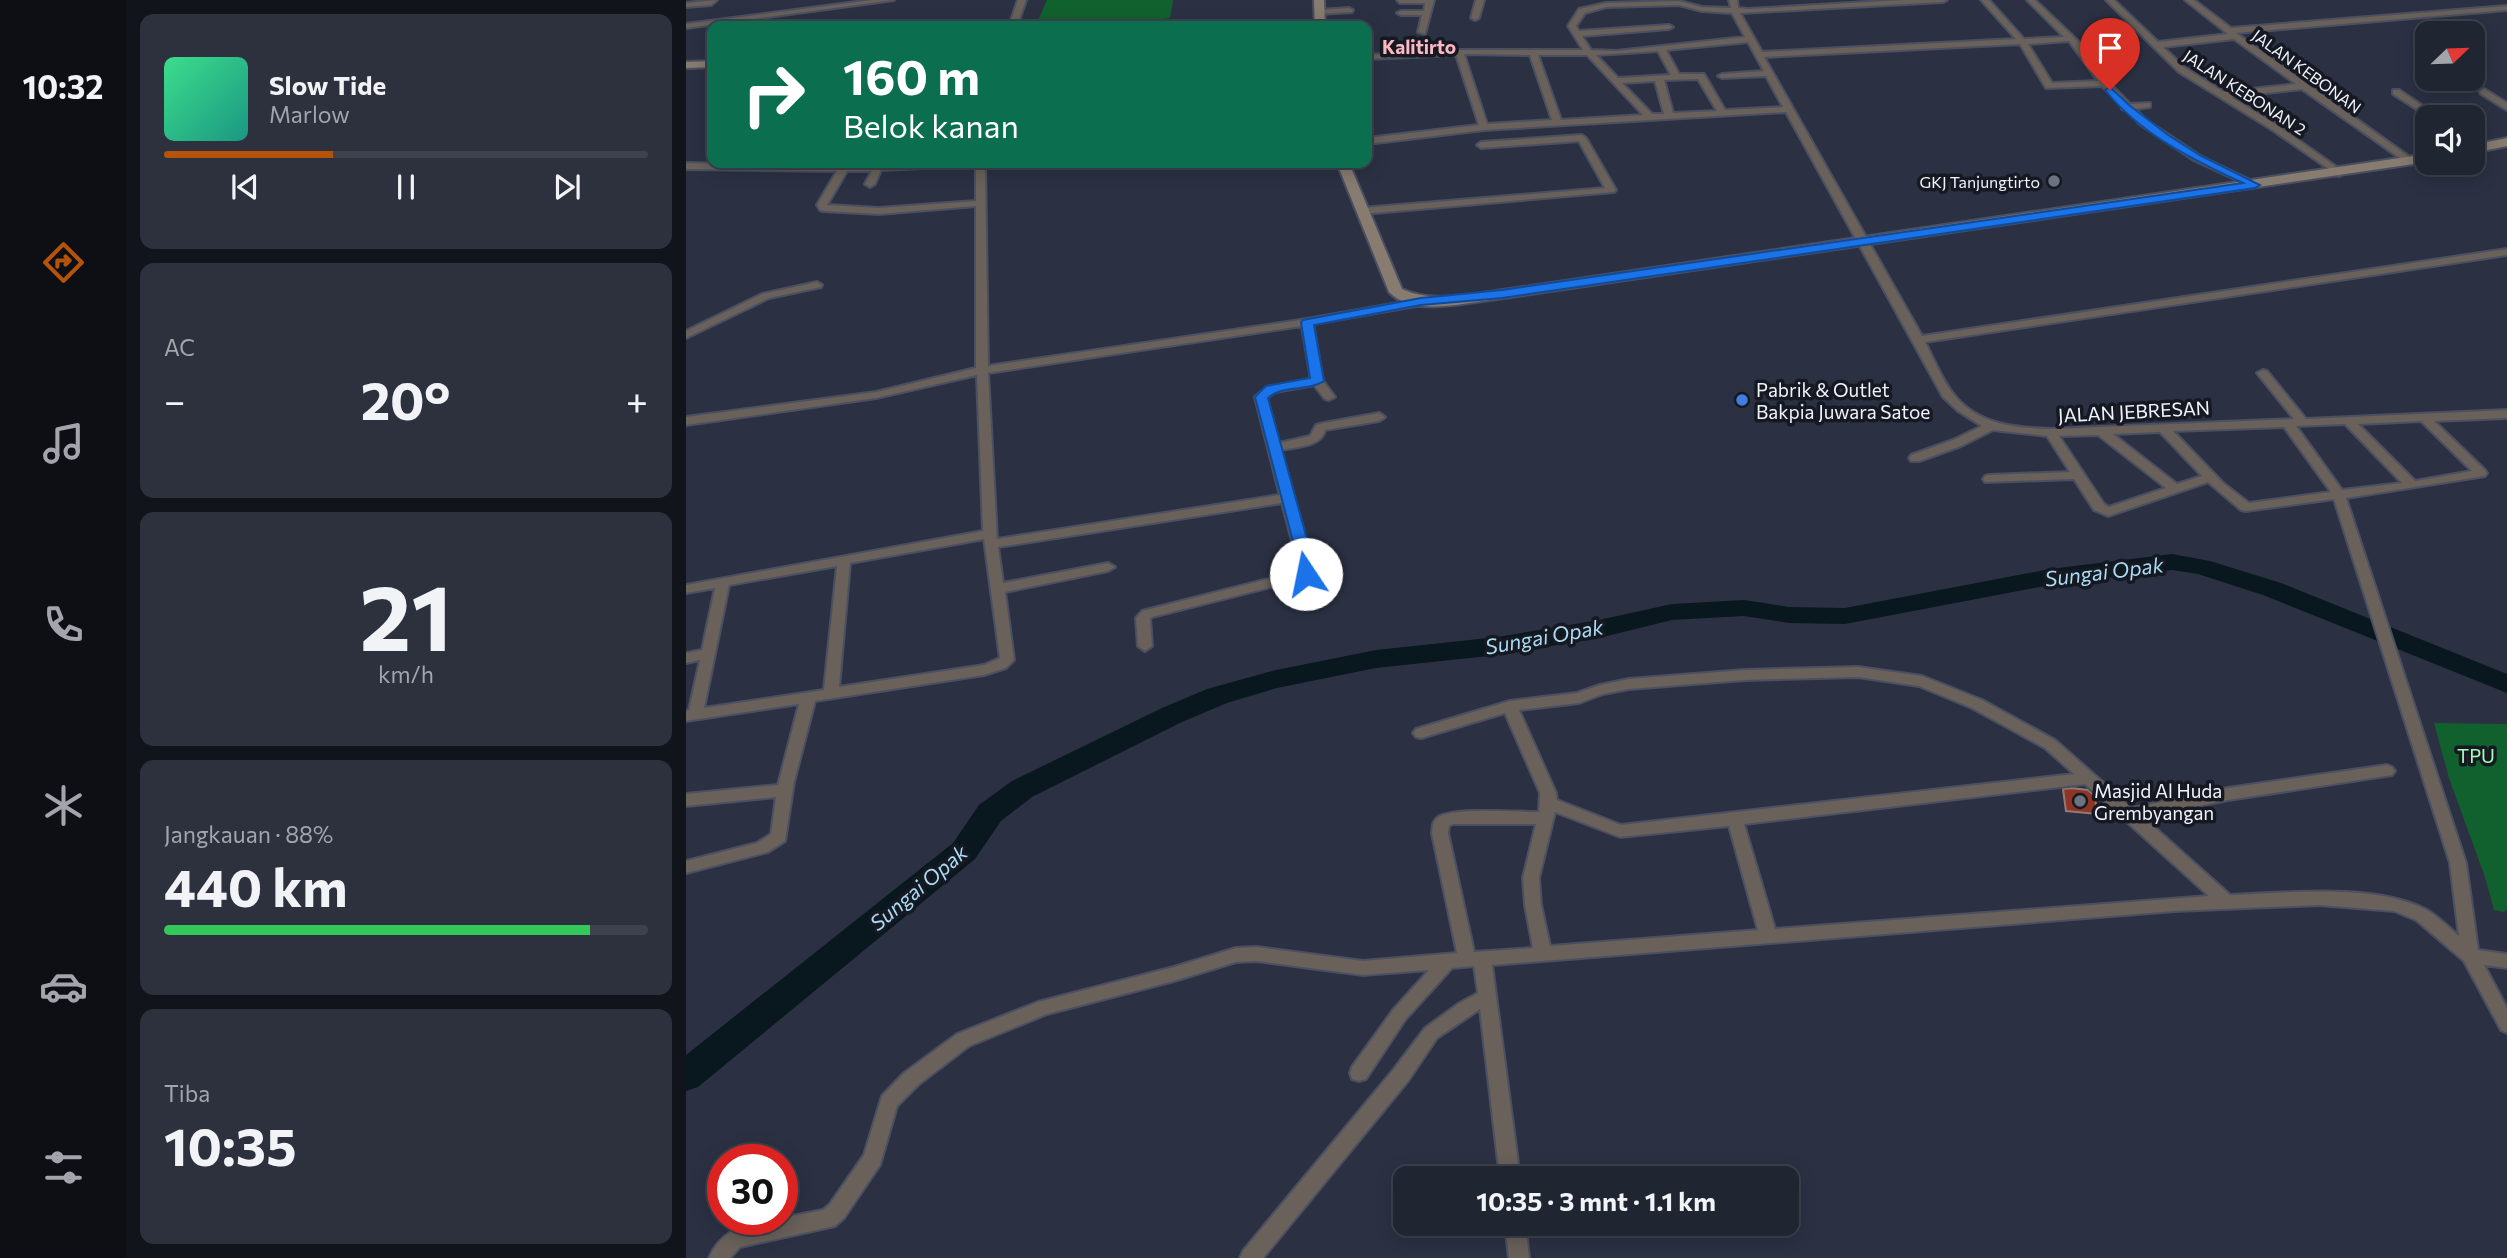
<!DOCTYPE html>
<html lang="id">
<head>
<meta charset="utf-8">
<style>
	:root { --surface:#202532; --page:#2d313e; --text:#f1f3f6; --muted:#a2a5ac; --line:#3d424d; --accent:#b45309 }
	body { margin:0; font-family:Commissioner,sans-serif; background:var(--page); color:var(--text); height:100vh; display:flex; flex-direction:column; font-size:26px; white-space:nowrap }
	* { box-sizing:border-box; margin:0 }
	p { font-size:23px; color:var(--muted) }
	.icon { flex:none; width:38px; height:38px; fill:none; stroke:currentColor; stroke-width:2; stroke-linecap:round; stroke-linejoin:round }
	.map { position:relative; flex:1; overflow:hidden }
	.side { display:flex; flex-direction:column; gap:14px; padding:14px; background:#12141c; width:560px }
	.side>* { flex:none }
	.guide { position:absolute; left:21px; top:21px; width:665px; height:147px; border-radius:14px; box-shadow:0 4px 18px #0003,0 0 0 2px var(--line); background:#0b6e4f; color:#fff; overflow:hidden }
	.needle { width:46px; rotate:67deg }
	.controls { position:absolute; left:1729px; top:21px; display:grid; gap:14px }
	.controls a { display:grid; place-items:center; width:70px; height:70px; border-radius:14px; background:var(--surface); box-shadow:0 4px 18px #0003,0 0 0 2px var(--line); font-size:35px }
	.speed { position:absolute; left:21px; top:1144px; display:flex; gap:14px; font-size:35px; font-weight:700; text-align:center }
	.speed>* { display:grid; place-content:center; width:91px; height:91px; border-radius:50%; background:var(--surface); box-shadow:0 4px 18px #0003,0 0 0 2px var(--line); line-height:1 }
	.speed .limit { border:10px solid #d22; background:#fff; color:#111 }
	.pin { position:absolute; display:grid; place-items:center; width:60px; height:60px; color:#fff; margin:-72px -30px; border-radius:50% 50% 50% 0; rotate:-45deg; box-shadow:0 0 7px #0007 }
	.pin .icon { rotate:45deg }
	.me { position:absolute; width:77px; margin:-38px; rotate:349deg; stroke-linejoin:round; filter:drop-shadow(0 0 5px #0008) }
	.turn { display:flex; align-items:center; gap:24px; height:147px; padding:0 21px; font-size:32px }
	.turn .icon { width:91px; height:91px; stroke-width:2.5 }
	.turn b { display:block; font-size:49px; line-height:60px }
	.big { font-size:52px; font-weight:700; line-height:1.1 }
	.side .widget { flex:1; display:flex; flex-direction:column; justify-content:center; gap:10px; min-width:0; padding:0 24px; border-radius:14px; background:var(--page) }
	.side .dial { align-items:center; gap:0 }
	.dial b { font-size:91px; line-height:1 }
	.song { display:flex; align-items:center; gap:21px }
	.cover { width:84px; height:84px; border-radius:10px; background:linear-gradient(135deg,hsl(150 70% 55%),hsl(170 70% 35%)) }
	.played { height:7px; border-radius:4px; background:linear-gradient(90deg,var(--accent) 35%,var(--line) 35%) }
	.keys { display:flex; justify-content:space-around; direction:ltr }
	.heat { display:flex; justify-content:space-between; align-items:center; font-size:38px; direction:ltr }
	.charge { height:10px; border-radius:5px; background:linear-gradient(90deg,#34c759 88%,var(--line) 0) }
	.trip { position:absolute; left:707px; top:1166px; width:406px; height:70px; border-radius:14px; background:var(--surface); box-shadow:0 4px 18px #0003,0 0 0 2px var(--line); font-weight:700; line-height:70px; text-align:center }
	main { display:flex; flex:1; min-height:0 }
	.menu { display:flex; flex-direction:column; width:126px; justify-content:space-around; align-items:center; background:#0d0f14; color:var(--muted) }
	.menu .icon { width:49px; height:49px }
	.menu .selected { color:var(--accent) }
	.menu b { font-size:32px; color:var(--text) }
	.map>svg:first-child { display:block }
	.green { fill:#11612e }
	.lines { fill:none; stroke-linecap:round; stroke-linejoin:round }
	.river { fill:#08181e; fill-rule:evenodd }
	.building { fill:#8e3524; stroke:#947a75; stroke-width:2 }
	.street-casing { stroke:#4a5061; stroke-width:4 }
	.secondary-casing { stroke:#4a5061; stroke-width:4 }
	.street { fill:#69615a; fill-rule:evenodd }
	.secondary { fill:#887b70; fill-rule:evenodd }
	.route { fill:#1a73e8; stroke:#114b97; stroke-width:2 }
	.worship-dot { fill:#6b7280; stroke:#161921; stroke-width:2.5 }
	.shop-dot { fill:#3f7fe0; stroke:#161921; stroke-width:2.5 }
	.labels { text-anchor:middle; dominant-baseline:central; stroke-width:7; stroke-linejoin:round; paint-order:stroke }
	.far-street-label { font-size:16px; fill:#eff3ff; stroke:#161921 }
	.far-poi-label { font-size:16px; fill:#eff3ff; stroke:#161921; text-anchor:end }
	.far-quarter-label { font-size:19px; font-weight:bold; fill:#fbb7c2; stroke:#161921 }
	.poi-label { font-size:19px; fill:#eff3ff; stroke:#161921; text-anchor:start }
	.street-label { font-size:19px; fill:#eff3ff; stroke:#161921 }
	.park-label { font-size:19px; fill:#a5fbb8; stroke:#161921 }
	.water-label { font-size:21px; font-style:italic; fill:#a9dcf4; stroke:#161921 }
</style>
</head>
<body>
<main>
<nav class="menu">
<b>10:32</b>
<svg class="icon selected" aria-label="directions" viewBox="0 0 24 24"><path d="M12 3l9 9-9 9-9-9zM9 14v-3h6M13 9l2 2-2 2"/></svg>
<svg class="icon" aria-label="music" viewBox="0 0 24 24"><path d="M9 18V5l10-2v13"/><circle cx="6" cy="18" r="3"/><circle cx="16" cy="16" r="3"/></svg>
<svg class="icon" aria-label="phone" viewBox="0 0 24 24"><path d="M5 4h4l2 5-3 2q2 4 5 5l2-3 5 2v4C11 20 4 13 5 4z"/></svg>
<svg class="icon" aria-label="climate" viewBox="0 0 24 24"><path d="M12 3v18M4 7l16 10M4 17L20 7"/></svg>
<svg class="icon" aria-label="car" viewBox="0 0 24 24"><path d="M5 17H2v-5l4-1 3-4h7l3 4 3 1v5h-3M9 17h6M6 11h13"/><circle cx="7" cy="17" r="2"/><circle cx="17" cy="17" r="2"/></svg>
<svg class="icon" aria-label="filters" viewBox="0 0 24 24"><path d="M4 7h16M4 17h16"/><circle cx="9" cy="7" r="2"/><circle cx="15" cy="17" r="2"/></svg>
</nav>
<section class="side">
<div class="widget">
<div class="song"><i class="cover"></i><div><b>Slow Tide</b><p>Marlow</p></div></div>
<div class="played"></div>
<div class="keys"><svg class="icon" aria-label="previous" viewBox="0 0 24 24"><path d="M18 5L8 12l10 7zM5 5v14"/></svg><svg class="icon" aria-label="pause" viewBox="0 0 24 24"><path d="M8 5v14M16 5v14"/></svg><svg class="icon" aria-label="next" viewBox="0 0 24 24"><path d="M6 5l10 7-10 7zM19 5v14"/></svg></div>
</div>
<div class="widget"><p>AC</p>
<div class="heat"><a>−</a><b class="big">20°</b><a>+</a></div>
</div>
<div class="widget dial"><b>21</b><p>km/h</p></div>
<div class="widget"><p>Jangkauan · 88%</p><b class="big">440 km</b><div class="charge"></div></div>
<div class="widget"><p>Tiba</p><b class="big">10:35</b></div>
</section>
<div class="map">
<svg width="1821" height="1258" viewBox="0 0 1821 1258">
	<rect width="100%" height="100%" fill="#2b3143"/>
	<!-- green -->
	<path class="green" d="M361,0H487L484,18L479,19L351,23Z
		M1748,723L1821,724V909L1818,912L1808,910L1799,877L1763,778Z"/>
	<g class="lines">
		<!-- river -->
		<path class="river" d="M1486,554L1524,561L1595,583L1821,674V693L1577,595L1512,574L1486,570L1364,585L1159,624L1103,623L1058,616L986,620L913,638L812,655L690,668L591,688L541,703L496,722L346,797L315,821L289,859L12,1087L0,1091V1055L267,843L293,805L326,781L476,708L521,689L590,670L690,650L812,637L913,620L986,604L1058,600L1103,607L1159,608L1364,569Z"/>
	</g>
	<!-- building -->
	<path class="building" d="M1385,788L1402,790L1409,796L1411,814L1380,811L1377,789Z"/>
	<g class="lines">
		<defs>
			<path id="street" d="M31,0L25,5L0,7V3Z
				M186,0H208L0,28V24Z
				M332,0H340L331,26H323Z
				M711,0H748L739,34L732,32L736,15H715L711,13L715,11H738L739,3H714Z
				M790,0H798L793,18L789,20L785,18Z
				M1043,0H1051L1052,8L1062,9L1217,0H1261L1257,2L1054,13L1076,52L1330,39L1295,0H1303L1338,39L1378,37L1341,0H1349L1395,44L1421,81L1444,104L1464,103V107L1449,109L1460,120L1514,156L1574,185L1566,187L1508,160L1454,124L1440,110L1436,109V106L1416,86L1360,88L1334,44L1078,57L1236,336L1821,249V255L1239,342C1248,359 1256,381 1269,396C1293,425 1330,428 1365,429L1608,419L1571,373L1577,370L1581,371L1620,419L1821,410V418L1748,421L1799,470L1801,473L1799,476L1660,498L1780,863L1792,950L1821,954V968L1798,965L1821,1008V1033L1815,1030L1778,961L1730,920L1708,911L1633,905L1489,911L806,965L834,1178H814L794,1009L751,1038L722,1081L577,1258H554L557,1251L708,1069L739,1028L772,1004L792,993L788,966L766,968L719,1020L680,1079L673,1081L666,1079L664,1073L666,1067L707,1010L743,970L677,975L571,961L550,962L488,981L361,1014L283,1046L232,1085L211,1106L194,1165L158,1218L149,1226L54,1247L44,1258H23C36,1228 65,1220 96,1220V1218L137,1210L144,1204L178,1155L196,1096L218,1073L271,1034L352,1002L488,967L550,948L571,947L677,961L771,953L746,833C747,827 746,822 751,818C764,807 833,812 853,812L854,793L819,713L735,738L730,737L727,733L730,729L824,701L891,693L914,685L943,679L1059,670L1172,667L1236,676L1296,700L1369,740L1446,808L1542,788L1701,765L1706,767L1709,771L1706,775L1542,800L1457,817L1544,895C1602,893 1686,883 1739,909C1751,915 1762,927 1773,936L1764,863L1648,499L1560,511L1555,510L1522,482L1422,516L1408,510L1388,479L1299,482L1297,479L1299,476L1303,475L1384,472L1361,436L1307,430L1275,446L1233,461H1225L1223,458L1225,455L1267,440L1296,426L1272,411L1257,397L1100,112L798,130L681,144V138L793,125L770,55L681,59V55L773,50H897L882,26L893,9L920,3L993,1L1016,7L1045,8ZM993,5L1016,11L1046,13L1059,37L930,51L905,50L896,36L983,29L987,27L983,25L893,31L890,26L899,13L920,7ZM1383,41L1412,81L1366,83L1342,44ZM1062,42L1078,71L1036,74L1032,76L1036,78L1080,76L1097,107L1039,110L1018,74H993L980,50ZM972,51L985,75L932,78L910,55ZM778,54L844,55L866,120L801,124ZM852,55H901L957,115L875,120ZM1012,79L1031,111L987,113L978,80ZM969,81L978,114H966L936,83ZM1735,421L1786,471L1729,481L1672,424ZM1659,424L1716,483L1656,490L1610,426ZM1598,427L1645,492L1563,503L1537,483L1487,431ZM1474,432L1516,476L1491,484L1427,434ZM1412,435L1480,488L1423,507L1418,504L1373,436ZM1172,677L1233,686L1286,708L1359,748L1388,774L935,825L871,800L870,793L833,710L893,703L917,694L943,689L1059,680ZM1399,784L1523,896L1089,929L1058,824ZM869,812L934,837L1043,826L1072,930L864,946L855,905L853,878ZM767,824H850L837,878L839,905L847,948L788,952L762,833L763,826Z
				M1420,0H1428L1472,42L1542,34L1499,0H1508L1545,28L1821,6V10L1550,33L1729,161L1721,163L1616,89L1545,97L1591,125L1656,171L1658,173L1653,176L1585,129L1493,72ZM1548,39L1610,84L1538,92L1499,68L1477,47Z
				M663,8L667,10L666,12L634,14L630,12L634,10Z
				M1798,89L1821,103V110L1795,94L1794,92Z
				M1707,90H1713L1753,117H1743L1707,94Z
				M896,135L900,138L930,190L928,192L676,214L671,211L676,208L919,188L893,141L795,148L791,145L795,142Z
				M0,163L116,166L284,163L279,166L195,170L189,184L184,187L179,184L186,171H161L141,205L193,208L290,201V163H299L302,366L621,319L735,299L740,302L735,305L627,324L637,381L649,397L643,400L639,399L628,385L589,392L581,398L593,443L624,436L630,425L638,423L693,413L699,417L693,421L639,430C636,447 609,447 595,450L628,568L625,577L466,617L464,619L466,646L459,651L452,646L450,618L456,611L614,571L596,503L312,547L317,583L422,563L429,567L422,571L319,592L328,660L320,668L298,675L129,701L108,782L99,841L82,852L0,873V861L71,843L85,834L90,797L0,806V794L92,785L113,704L0,721V711L3,710L14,660L0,663V653L16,650L29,588L0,593V585L297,531L291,375L190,398L0,425V417L190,392L290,368V206L193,214L137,211L134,210L131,205L151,171L0,169ZM616,326L625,379L581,387L569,397L594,495L311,539L302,373ZM298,539L314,658L298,665L153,687L164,563ZM151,566L138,690L18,708L43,585Z
				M131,282L136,285L135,287L83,298L0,338V331L76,294Z
				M819,1223H839L843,1258H823Z"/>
			<path id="secondary" d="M628,0H638L639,26H629Z
				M26,61V67L0,68V62Z
				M1821,138V146L1787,153V145Z
				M1741,154V162L790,302C764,306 723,313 703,292L651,163H663L716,289C740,300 764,297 790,294Z"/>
		</defs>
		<!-- street casing -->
		<use href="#street" class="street-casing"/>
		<!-- secondary casing -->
		<use href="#secondary" class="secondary-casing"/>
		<!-- street -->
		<use href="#street" class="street"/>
		<!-- secondary -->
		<use href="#secondary" class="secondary"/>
	</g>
	<!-- route -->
	<path class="route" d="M1424,87L1443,105L1482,135L1515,156L1574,185L1569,188L816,298L735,305L628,325L638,381C622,392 597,384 582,398L629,568L625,578L620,579L612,574L614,568L569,397L580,386L624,378L615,322L617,320L735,298L816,290L1557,183C1507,160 1454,134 1419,90Z"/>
	<!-- markers -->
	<g class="worship-dot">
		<circle cx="1368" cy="181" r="7"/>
		<circle cx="1394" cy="801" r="7"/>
	</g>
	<circle class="shop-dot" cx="1056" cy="400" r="7"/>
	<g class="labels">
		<!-- far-street labels -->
		<g class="far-street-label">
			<text transform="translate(1621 71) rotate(36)">JALAN KEBONAN</text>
			<text transform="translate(1559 92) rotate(33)">JALAN KEBONAN 2</text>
		</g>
		<!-- far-poi labels -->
		<g class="far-poi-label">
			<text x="1354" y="181">GKJ Tanjungtirto</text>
		</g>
		<!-- far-quarter labels -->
		<g class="far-quarter-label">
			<text x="733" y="46">Kalitirto</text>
		</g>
		<!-- poi labels -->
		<g class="poi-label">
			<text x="1070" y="389">Pabrik &amp; Outlet<tspan x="1070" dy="22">Bakpia Juwara Satoe</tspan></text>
			<text x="1408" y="790">Masjid Al Huda<tspan x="1408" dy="22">Grembyangan</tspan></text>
		</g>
		<!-- street labels -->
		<g class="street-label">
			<text transform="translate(1448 411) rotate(-3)">JALAN JEBRESAN</text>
		</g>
		<!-- park labels -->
		<g class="park-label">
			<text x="1790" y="755">TPU</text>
		</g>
		<!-- water labels -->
		<g class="water-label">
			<text transform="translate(1418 571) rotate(-7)">Sungai Opak</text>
			<text transform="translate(858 636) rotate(-10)">Sungai Opak</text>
			<text transform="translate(232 887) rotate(-40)">Sungai Opak</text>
		</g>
	</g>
</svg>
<div class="controls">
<a><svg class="needle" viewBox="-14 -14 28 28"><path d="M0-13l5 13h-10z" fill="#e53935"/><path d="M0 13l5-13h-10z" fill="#a2a5ac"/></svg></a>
<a><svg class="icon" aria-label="sound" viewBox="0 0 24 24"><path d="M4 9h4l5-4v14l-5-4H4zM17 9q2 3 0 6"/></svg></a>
</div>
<div class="speed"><div class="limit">30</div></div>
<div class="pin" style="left:1424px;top:90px;background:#d93025"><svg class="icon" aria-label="arrive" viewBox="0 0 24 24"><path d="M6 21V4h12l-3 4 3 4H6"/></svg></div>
<svg class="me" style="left:620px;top:574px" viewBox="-20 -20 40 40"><circle r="19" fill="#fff"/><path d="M0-13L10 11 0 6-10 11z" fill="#1a73e8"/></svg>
<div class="trip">10:35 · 3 mnt · 1.1 km</div>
<div class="guide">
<div class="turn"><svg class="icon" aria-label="right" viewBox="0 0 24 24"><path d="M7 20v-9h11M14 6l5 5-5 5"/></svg><div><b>160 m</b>Belok kanan</div></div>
</div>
</div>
</main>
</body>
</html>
